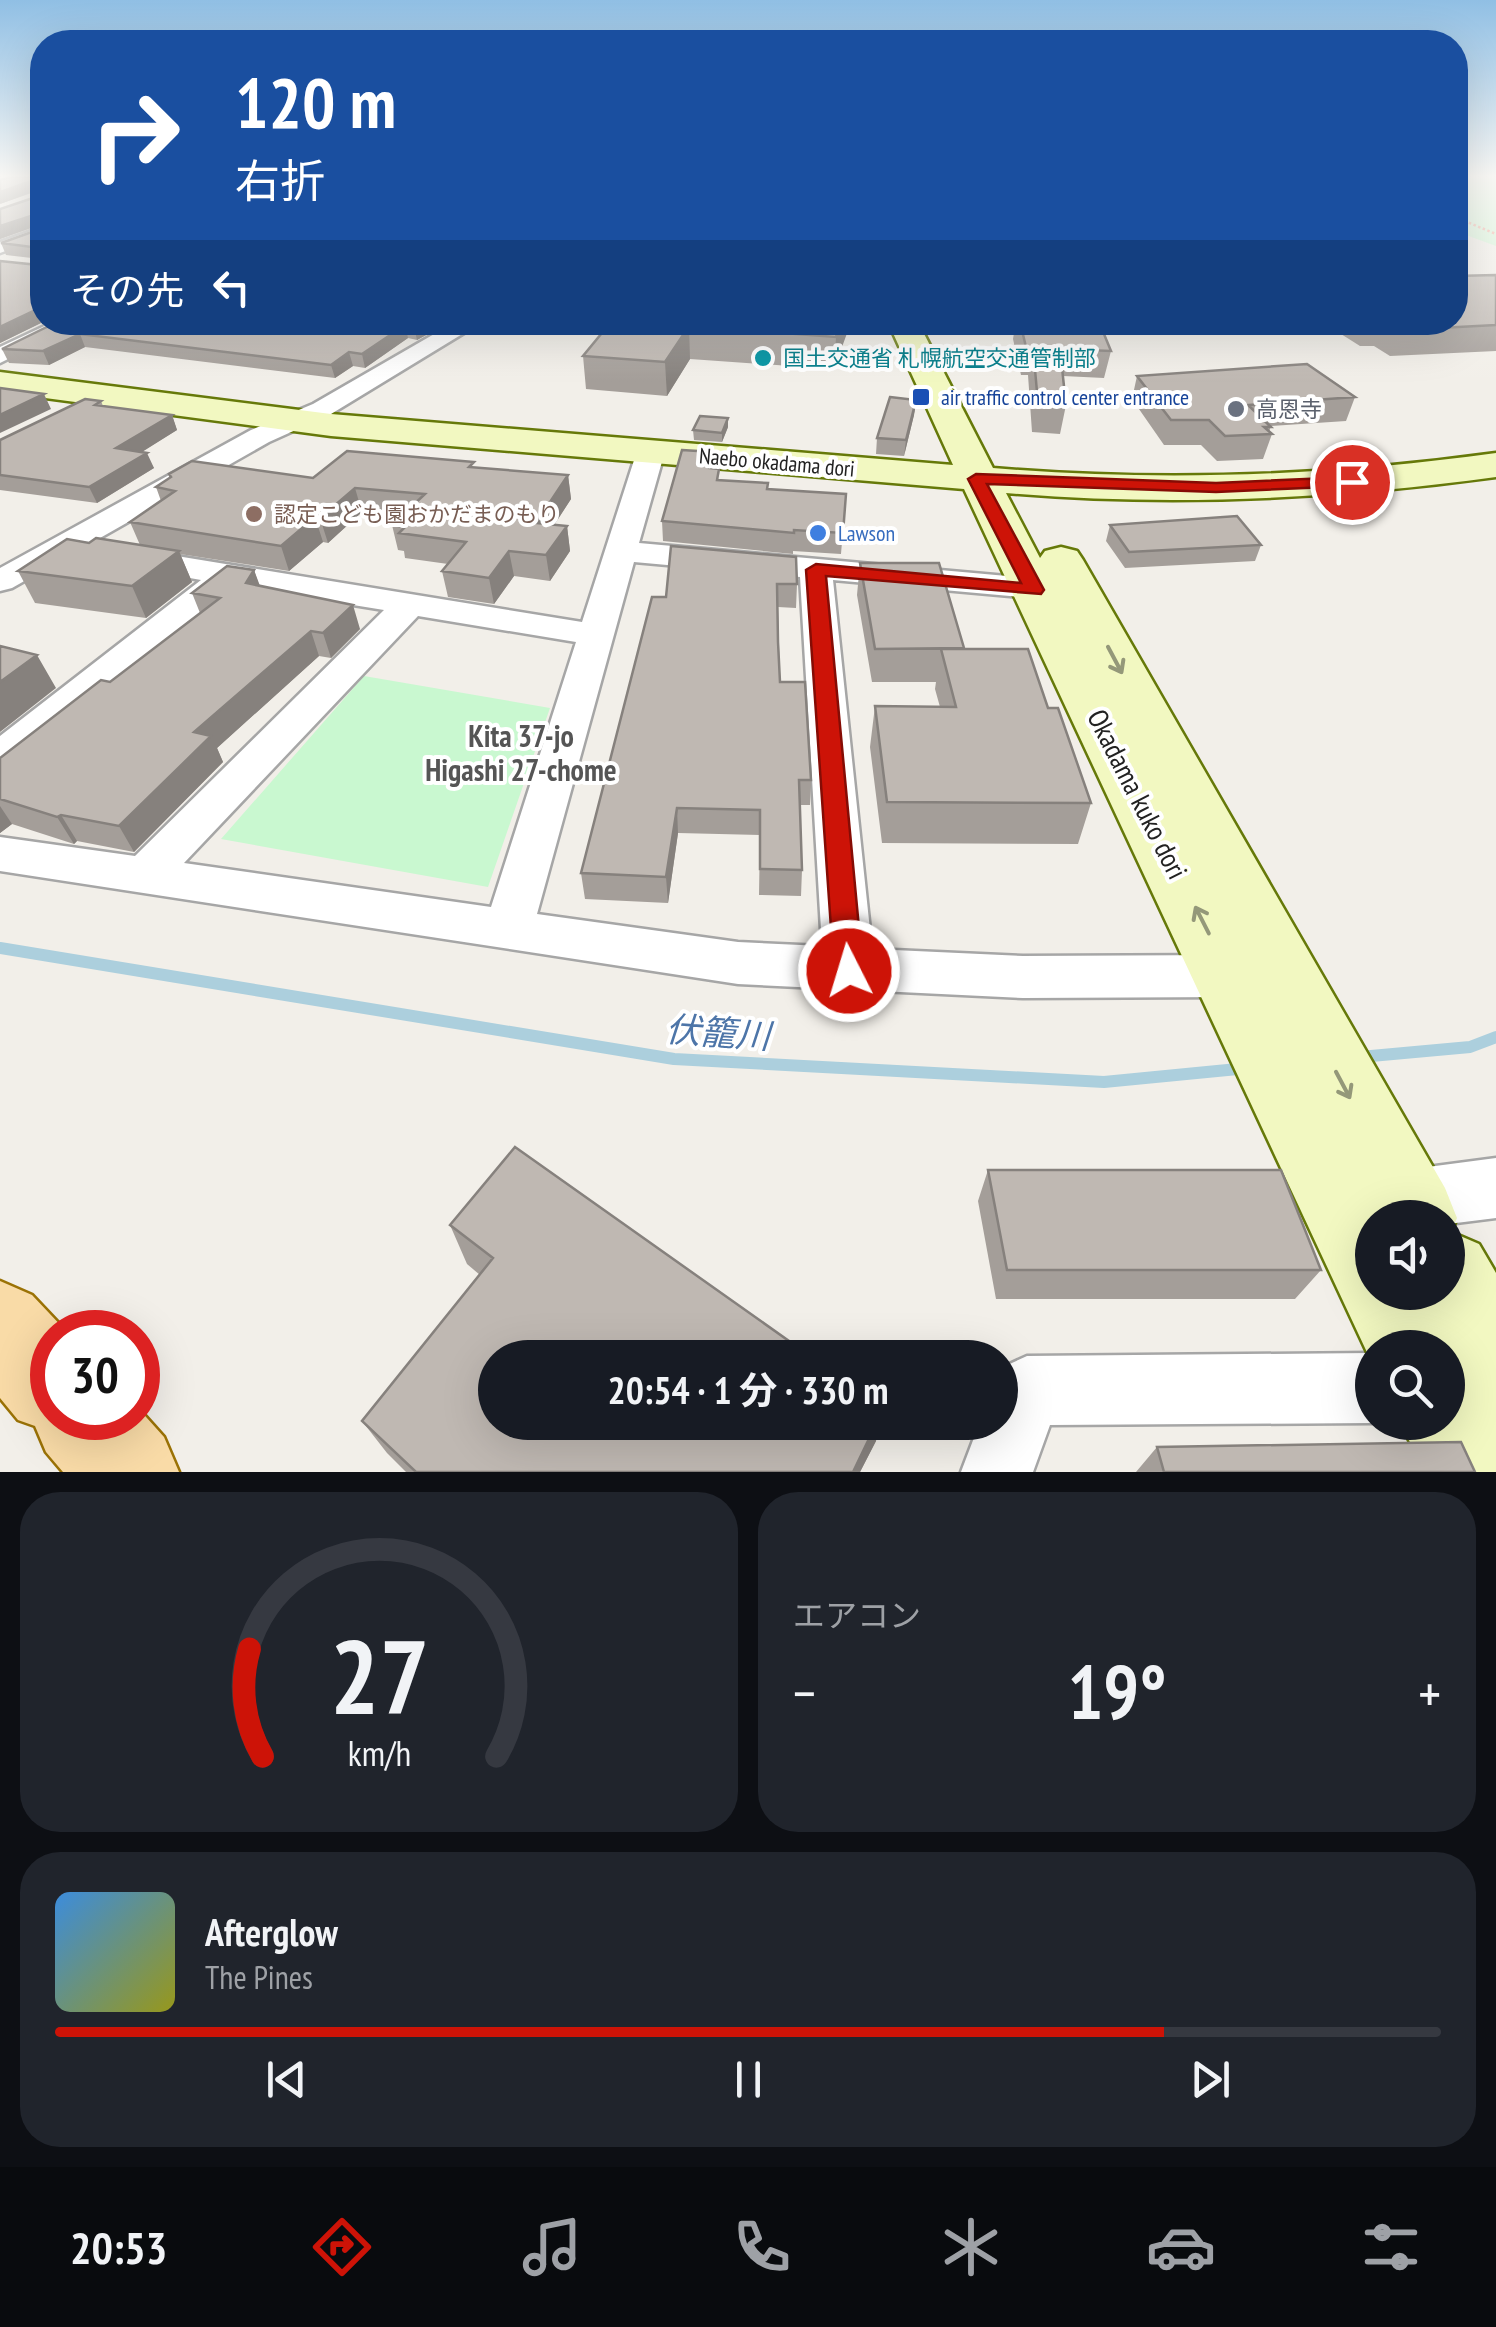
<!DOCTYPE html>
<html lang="ja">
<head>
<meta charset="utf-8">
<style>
	:root { --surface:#171b24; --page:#20242c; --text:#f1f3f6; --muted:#9ea1a6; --line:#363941; --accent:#cd1307 }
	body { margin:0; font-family:"PT Sans Narrow","Noto Sans JP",sans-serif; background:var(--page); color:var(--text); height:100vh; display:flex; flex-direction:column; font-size:38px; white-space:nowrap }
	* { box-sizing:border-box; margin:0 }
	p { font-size:32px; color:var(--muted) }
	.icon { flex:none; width:55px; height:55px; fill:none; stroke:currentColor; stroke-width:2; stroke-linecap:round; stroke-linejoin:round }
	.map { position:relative; height:1472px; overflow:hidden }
	.sheet { display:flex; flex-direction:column; gap:20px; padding:20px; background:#0d0f14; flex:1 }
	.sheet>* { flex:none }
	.top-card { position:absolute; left:30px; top:30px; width:1438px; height:305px; border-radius:40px; box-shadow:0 10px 40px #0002; background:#1a4fa0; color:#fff; overflow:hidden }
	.controls { position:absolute; left:1355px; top:1200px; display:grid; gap:20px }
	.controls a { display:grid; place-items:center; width:110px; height:110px; border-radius:50%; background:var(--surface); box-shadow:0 10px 40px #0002; font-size:50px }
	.speed { position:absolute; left:30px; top:1310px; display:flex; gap:20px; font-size:50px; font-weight:700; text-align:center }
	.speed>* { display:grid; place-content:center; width:130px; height:130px; border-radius:50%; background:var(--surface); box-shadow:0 10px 40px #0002; line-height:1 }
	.speed .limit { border:15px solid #d22; background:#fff; color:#111 }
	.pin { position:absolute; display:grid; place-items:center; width:85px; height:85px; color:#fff; margin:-42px; border:5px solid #fff; border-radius:50%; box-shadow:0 2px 10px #0007 }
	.me { position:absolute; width:110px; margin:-55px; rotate:355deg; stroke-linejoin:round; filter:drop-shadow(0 0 8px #0008) }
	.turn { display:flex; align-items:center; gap:35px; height:210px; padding:0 40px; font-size:45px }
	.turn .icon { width:130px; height:130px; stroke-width:2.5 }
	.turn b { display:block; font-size:70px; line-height:85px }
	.then { display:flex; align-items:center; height:95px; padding:0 40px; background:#0003; gap:20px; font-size:38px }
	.big { font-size:75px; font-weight:700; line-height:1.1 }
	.sheet .card { flex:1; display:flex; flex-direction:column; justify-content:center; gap:15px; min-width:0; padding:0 35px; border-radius:40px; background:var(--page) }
	.sheet .dial { align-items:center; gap:0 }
	.dial svg { height:260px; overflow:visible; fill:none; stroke:var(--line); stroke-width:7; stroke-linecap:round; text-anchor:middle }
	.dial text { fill:var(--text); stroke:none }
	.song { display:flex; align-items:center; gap:30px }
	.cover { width:120px; height:120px; border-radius:15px; background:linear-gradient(135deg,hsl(210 70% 55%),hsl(60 70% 35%)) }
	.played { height:10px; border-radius:5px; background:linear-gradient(90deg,var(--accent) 80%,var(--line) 80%) }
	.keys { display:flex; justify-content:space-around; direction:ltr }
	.heat { display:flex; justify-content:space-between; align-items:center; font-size:55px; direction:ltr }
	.sheet .tiles { flex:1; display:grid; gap:20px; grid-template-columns:1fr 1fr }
	.card:last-child { grid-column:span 2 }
	.trip { position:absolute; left:478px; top:1340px; width:540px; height:100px; border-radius:50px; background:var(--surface); box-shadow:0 10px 40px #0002; font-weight:700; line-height:100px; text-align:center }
	.dock { display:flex; height:160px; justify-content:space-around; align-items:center; background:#090b0e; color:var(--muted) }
	.dock .icon { width:70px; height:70px }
	.dock .current { color:var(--accent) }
	.dock b { font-size:45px; color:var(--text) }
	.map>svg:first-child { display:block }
	.park { fill:#c9f8d0 }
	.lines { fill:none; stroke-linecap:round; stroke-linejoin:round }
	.stream { stroke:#accfdd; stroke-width:12 }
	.minor-casing { stroke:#a6a6a6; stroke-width:5 }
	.secondary-casing { stroke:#667909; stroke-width:5 }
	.primary-casing { stroke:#9b7205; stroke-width:5 }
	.path { stroke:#f68b76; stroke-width:2.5; stroke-dasharray:2.5 2.5; stroke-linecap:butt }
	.minor { fill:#fff; fill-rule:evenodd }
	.secondary { fill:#f2f8c1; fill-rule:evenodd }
	.primary { fill:#f9dba7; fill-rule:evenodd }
	.wall { fill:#a49e99 }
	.shaded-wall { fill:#86817d }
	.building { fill:#bfb8b2; stroke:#86817d; stroke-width:2.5 }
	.oneway { stroke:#949879 }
	.route { fill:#cd1307; stroke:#850c05; stroke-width:2.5 }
	.culture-dot { fill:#0f9aa8; stroke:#fff; stroke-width:4 }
	.transit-dot { fill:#1a4fb4; stroke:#fff; stroke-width:4 }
	.worship-dot { fill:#6b7280; stroke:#fff; stroke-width:4 }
	.education-dot { fill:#8d6e63; stroke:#fff; stroke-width:4 }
	.shop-dot { fill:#3f7fe0; stroke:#fff; stroke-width:4 }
	.labels { text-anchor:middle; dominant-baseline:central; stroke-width:8; stroke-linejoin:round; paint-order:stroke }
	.far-culture-label { font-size:22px; fill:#0d838f; stroke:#fff; text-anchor:start }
	.far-transit-label { font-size:22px; fill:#164399; stroke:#fff; text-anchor:start }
	.far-worship-label { font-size:22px; fill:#5b616d; stroke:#fff; text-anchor:start }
	.far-street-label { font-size:22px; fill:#222; stroke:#fff }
	.far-education-label { font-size:22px; fill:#785e54; stroke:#fff; text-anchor:start }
	.far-shop-label { font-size:22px; fill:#366cbe; stroke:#fff; text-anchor:start }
	.street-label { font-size:28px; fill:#222; stroke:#fff }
	.neighbourhood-label { font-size:30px; font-weight:bold; fill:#555; stroke:#fff }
	.near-water-label { font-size:35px; font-style:italic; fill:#4d75a8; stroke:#fff }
</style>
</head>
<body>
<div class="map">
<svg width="1496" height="1472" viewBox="0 0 1496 1472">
	<rect width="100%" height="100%" fill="#f2efe9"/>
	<!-- park -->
	<path class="park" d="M1455,177H1496V246L1455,231Z
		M364,676L550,708L488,887L221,839Z"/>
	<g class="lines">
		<!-- stream -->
		<path class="stream" d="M0,948L674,1059L1104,1082L1248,1068
			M1360,1057L1470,1047L1496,1037"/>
		<defs>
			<path id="minor" d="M42,227V238L0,253V242Z
				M53,322H82L0,363V347Z
				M455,322H482L331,414L269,442L12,588L0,591V568L251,430L313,404Z
				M651,443L665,451L639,543L1064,581L1076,584L1081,591L1076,598L1064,601L833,580L872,949L1023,956L1231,955L1249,961L1256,976L1249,991L1231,997L1023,998L738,984L0,871V837L135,856L384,610L235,586L14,767L0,771V736L201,580L123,566L118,559L123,552L134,549L582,622L637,451ZM634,562L800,577L822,946L738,942L537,914ZM418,616L576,642L491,907L184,863Z
				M1496,1158V1218L1448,1224V1218H1382L1375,1200L1384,1179L1405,1170Z
				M1372,1353V1423L1050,1425L1033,1472H961L980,1422H1000L1003,1367L1027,1356Z"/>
			<path id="secondary" d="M888,322H918L993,468C1160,482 1330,476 1496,453V477C1335,499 1168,507 1006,493L1040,558L1045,551L1061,547L1077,551L1083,560L1445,1188L1457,1218L1451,1232L1479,1244L1496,1273V1472H1423L1401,1422H1448V1348H1372V1363L964,489L331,436L0,392V372L331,414L953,465ZM1372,1218H1448V1292H1372Z"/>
			<path id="primary" d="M0,1281L32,1295L67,1332H52V1418H138V1408L164,1437L179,1472H63L46,1452L35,1426L18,1420L0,1398Z"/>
		</defs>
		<!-- minor casing -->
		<use href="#minor" class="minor-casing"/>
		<!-- secondary casing -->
		<use href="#secondary" class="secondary-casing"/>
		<!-- primary casing -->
		<use href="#primary" class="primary-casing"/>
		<!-- path -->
		<path class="path" d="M1455,217L1496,234"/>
		<!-- minor -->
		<use href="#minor" class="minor"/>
		<!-- secondary -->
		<use href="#secondary" class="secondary"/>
		<!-- primary -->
		<use href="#primary" class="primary"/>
	</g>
	<!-- wall -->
	<path class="wall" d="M42,177L43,322L0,343V261L39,265L40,259L6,255L1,243L40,229V225L0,239V209L39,196L40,190L0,204Z
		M1496,275V351L1390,356L1374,346H1360L1322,322H1455Z
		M57,322H450L417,340L408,338L365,368L353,366L335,378L85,347L49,365L9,363L2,349Z
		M611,322H850L834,369L690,359L667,396L586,389L583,356Z
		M1007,322H1099L1111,351L1104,378L1063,376L1066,405L1060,434L1032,432L1028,375H1021L1013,339L1014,333Z
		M1137,376L1355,397L1346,421L1271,426L1269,432L1272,434L1263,459L1217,461L1201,445H1164L1132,399Z
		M916,400L914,415L904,456L876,454L877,438Z
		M101,401L103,406L172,415L177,430L141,452L154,468L97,503L0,490V440Z
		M728,427L722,442L694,440L693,430Z
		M713,452V469L719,480L768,489L846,494L841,554L793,551V554L663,541L662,521Z
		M475,467L568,475L571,499L554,525L567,526L570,551L550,581L514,576L494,604L448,597L442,571L448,564L405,558L404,551L398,550L392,525L402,516L362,512L328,543L323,542L289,571L180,554L192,582L146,618L35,603L18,571L89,543L140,545L130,522L161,501L156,487Z
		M1110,525L1261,545L1255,561L1125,568L1106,541Z
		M671,546L797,584L796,608L778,607L780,682L811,780L810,805H800L802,870L801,896L759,895L760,835L678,833L668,903L585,899L581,873L666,597Z
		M860,563L963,649L1048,708L1091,803L1078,844L882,843L870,747L875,706L940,707L935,689L936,682H872L857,595Z
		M254,570L259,585L360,629L331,658L319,656L217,748L223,762L134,852L77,841L74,844L12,824L0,833V758L110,682L200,613L192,593Z
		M988,1170L1321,1270L1295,1299H996L978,1201Z
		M450,1225L876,1441L860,1472H406L387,1453L362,1421L480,1275L467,1264Z
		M1157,1447L1475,1472H1136Z"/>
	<!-- shaded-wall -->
	<path class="shaded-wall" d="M37,179L41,189L0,204V192Z
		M40,213L42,224L0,239V226Z
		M42,307L43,322L0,343V327Z
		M422,322H450L417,340L414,327Z
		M841,322H850V325L834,369L836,337Z
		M405,325L408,338L365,368L362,354Z
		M689,326L690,359L667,396L665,362Z
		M80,334L85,347L49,365L43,351Z
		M349,352L353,366L335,378L331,365Z
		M44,394L51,409L0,433V415Z
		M916,400L914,415L904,456L906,440Z
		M172,415L177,430L123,464L116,448Z
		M728,418V427L722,442V433Z
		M147,453L154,468L97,503L89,487Z
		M568,475L571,499L540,547L536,523Z
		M355,488L362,512L328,543L320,518Z
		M315,517L323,542L289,571L281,546Z
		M567,526L570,551L550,581L546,555Z
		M179,551L192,582L146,618L132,586Z
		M509,551L514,576L494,604L489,578Z
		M254,570L263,594L246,583Z
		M353,605L360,629L331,658L323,633Z
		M311,631L319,656L217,748L223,762L134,852L119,826L194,732Z
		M37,655L56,688L0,732V682Z
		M0,806L12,824L0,833Z
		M677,808L678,833L668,903L666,877Z
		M61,815L77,841L74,844L57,817Z
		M877,1422H880L876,1441L860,1472H853Z"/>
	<!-- building -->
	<path class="building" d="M11,177H42V307L0,327V261L39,265L40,248L1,243L40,229V213L0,226V209L39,196L42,183L37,179L0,192V180Z
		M1496,275V325L1401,330L1389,322H1455V276Z
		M57,322H422L414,327L405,325L362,354L349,352L331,365L80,334L43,351L2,349Z
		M611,322H841L836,337L689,326L665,362L583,356Z
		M1020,322H1099L1111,351L1060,349L1066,405L1038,403L1033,347H1026Z
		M1307,364L1355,397L1248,405L1271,427H1264L1272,434L1225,436L1209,420H1171L1137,376Z
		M0,388L44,394L0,415Z
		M890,397L916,400L906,440L877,438Z
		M85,399L101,401L95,405L172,415L116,448L147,453L89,487L0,475V440Z
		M700,416L728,418L722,433L693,430Z
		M682,450L713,452L709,468L719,469L717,480L768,483L767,489L846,494L843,533L794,530V533L662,521Z
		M347,451L474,462L469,467L568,475L536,523L567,526L546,555L509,551L489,578L442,571L466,542L399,533L405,527L392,525L425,494L355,488L320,518L315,517L281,546L130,522L175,491L156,487L171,477L169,474L192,461L313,478Z
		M1237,516L1261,545L1129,552L1110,525Z
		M96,538L179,551L132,586L18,571L67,539L89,543Z
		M671,546L796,557L797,584H777L778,642L780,682H805L811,780H799L802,870L760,869V810L677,808L666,877L581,873L652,597H666Z
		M860,563H939L964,648L875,649Z
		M227,566L254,570L246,583L353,605L323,633L311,631L194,732L211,736L119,826L61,815L57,817L0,799V758L101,680L110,682L220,598L192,593Z
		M0,646L37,655L0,682Z
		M941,649H1028L1048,708H1058L1091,803L887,802L875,706L956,707Z
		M515,1147L813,1358H495V1422H877L853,1472H416L362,1421L493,1258L450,1225Z
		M988,1170H1281L1321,1270H1007Z
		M1461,1442L1475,1472H1164L1157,1447Z"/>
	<!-- one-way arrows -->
	<defs><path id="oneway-shaft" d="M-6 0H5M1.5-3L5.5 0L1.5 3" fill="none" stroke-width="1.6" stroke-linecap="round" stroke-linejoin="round" transform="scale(2.5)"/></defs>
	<g class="oneway">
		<use href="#oneway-shaft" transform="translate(1115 660) rotate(62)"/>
		<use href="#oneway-shaft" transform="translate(1202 920) rotate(-117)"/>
		<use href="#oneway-shaft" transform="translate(1343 1085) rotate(62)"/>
	</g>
	<!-- sky -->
	<linearGradient id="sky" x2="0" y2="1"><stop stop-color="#90bfe4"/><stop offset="0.46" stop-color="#f9f8f5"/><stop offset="1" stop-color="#f9f8f5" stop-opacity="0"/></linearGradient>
	<rect width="1496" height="383" fill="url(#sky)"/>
	<!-- route -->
	<path class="route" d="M976,474L1216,483L1352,477L1361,482L1352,486L1216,492L987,484L1044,590L1041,594L826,576L863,971L859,980L849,983L839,980L834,971L806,570L816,564L1021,583L968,479Z"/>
	<!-- markers -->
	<circle class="culture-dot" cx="763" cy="358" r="10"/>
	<rect class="transit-dot" x="911" y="387" width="20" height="20" rx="5"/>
	<circle class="worship-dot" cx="1236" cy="409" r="10"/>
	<circle class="education-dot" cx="254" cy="514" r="10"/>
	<circle class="shop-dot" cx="818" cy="533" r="10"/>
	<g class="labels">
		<!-- far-culture labels -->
		<g class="far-culture-label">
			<text x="783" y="358">国土交通省 札幌航空交通管制部</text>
		</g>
		<!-- far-transit labels -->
		<g class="far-transit-label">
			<text x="941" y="397">air traffic control center entrance</text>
		</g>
		<!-- far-worship labels -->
		<g class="far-worship-label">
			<text x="1256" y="409">高恩寺</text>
		</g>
		<!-- far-street labels -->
		<g class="far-street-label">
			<text transform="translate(777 462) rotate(5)">Naebo okadama dori</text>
		</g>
		<!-- far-education labels -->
		<g class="far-education-label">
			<text x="274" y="514">認定こども園おかだまのもり</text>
		</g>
		<!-- far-shop labels -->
		<g class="far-shop-label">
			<text x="838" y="533">Lawson</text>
		</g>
		<!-- street labels -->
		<g class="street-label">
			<text transform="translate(1138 794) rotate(63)">Okadama kuko dori</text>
		</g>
		<!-- neighbourhood labels -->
		<g class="neighbourhood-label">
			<text x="521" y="735">Kita 37-jo<tspan x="521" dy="34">Higashi 27-chome</tspan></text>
		</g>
		<!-- near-water labels -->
		<g class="near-water-label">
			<text transform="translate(718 1032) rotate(4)">伏籠川</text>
		</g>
	</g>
</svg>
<div class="controls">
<a><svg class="icon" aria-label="sound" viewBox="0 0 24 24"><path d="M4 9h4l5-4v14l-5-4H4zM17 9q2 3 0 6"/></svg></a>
<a><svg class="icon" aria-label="search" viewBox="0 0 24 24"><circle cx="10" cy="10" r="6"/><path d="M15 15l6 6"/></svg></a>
</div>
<div class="speed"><div class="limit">30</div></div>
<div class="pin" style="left:1352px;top:482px;background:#d93025"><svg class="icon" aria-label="arrive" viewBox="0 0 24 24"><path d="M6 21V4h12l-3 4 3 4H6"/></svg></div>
<svg class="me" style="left:849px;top:971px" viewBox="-20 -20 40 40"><circle r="17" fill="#cd1307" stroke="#fff" stroke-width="3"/><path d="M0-11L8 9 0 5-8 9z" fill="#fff"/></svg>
<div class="trip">20:54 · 1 分 · 330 m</div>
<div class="top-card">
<div class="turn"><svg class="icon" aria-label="right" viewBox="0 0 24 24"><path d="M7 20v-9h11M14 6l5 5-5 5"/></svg><div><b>120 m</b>右折</div></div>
<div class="then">その先<svg class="icon" aria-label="left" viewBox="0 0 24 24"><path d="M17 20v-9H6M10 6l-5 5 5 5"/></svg></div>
</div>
</div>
<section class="sheet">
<div class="tiles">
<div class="card dial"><svg viewBox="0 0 100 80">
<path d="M14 69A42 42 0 1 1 86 69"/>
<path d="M14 69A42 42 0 0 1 10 36" stroke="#cd1307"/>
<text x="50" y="56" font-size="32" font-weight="700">27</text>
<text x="50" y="72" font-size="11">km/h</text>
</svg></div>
<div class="card"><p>エアコン</p>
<div class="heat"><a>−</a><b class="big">19°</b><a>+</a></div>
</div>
<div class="card">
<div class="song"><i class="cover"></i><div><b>Afterglow</b><p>The Pines</p></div></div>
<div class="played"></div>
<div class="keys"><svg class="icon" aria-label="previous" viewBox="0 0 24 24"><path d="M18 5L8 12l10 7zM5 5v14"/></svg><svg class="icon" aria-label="pause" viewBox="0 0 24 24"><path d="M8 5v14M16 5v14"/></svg><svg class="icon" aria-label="next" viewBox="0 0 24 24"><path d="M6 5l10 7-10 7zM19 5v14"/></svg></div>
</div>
</div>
</section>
<nav class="dock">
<b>20:53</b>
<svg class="icon current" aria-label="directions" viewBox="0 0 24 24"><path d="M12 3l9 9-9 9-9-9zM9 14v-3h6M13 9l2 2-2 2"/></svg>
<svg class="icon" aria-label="music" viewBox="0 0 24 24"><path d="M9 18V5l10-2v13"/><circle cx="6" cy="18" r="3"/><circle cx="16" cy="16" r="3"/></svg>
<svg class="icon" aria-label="phone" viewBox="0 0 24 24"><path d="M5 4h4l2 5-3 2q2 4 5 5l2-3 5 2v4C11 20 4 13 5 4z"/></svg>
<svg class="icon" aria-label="climate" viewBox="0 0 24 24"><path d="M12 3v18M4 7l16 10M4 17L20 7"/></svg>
<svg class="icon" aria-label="car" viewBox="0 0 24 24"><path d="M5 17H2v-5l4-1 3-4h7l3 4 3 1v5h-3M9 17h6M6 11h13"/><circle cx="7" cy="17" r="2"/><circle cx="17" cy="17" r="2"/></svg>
<svg class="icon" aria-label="filters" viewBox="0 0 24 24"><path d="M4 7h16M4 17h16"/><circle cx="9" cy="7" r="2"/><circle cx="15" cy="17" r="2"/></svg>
</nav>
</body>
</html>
